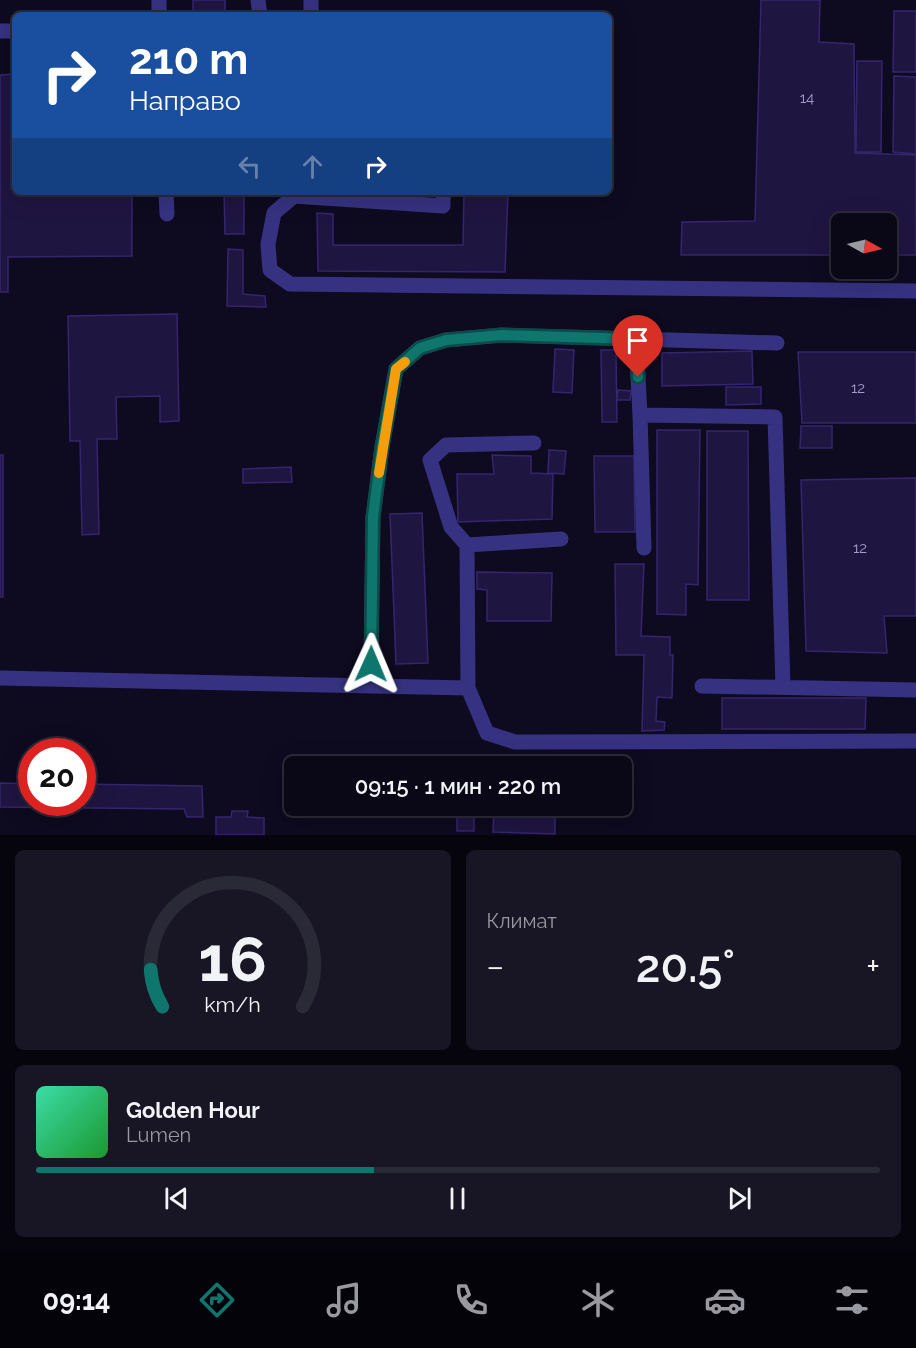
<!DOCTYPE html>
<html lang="ru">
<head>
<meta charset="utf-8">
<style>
	:root { --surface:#0a0817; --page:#181624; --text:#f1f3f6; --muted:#999aa1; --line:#2a2936; --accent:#0f766e }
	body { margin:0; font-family:Raleway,sans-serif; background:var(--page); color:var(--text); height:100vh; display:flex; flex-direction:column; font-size:22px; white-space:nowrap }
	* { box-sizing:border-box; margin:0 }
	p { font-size:20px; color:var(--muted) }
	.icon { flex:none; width:33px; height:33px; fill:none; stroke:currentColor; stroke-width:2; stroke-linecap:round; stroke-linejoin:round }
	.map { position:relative; height:835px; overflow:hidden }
	.panel { display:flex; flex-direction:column; gap:15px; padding:15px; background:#06040d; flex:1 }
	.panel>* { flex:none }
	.hud { position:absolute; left:12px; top:12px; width:600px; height:183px; border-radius:9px; box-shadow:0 6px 24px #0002,0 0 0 2px var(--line); background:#1a4fa0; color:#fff; overflow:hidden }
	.needle { width:39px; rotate:98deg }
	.tools { position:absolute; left:831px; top:213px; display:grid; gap:12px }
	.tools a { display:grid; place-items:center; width:66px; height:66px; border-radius:9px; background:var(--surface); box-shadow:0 6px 24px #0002,0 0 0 2px var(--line); font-size:30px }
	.speed { position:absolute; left:18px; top:738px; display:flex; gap:12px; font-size:30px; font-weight:700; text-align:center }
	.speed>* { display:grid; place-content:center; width:78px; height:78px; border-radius:50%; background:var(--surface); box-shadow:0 6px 24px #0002,0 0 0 2px var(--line); line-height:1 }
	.speed .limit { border:9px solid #d22; background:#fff; color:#111 }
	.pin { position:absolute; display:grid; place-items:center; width:51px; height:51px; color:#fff; margin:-62px -26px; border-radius:50% 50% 50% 0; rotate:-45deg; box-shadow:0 0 6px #0007 }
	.pin .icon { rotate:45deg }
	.me { position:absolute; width:66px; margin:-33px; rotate:1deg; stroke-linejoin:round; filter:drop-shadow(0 0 4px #0008) }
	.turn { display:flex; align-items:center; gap:21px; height:126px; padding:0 18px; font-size:27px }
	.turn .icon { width:78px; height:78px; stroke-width:2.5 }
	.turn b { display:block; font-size:42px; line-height:51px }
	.lanes { display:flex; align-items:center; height:57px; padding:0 18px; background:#0003; justify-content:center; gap:30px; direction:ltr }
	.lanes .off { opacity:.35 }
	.big { font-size:45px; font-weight:600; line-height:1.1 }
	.panel .card { flex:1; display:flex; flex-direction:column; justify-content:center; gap:9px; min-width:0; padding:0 21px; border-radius:9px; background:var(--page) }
	.panel .dial { align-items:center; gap:0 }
	.dial svg { height:156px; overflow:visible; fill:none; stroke:var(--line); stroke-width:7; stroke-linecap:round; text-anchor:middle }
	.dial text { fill:var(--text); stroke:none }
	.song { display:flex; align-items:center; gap:18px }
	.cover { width:72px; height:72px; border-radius:9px; background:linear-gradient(135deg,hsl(160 70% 55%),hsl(130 70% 35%)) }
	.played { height:6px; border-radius:3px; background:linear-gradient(90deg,var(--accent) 40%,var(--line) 40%) }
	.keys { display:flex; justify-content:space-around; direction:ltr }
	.heat { display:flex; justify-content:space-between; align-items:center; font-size:33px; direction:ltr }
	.panel .tiles { flex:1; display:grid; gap:15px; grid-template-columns:1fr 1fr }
	.card:last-child { grid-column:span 2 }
	.trip { position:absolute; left:284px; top:756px; width:348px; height:60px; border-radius:9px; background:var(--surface); box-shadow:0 6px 24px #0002,0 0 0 2px var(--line); font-weight:600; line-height:60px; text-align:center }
	.dock { display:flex; height:96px; justify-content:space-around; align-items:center; background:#040309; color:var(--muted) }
	.dock .icon { width:42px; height:42px }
	.dock .on { color:var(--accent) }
	.dock b { font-size:27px; color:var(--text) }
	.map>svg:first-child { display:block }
	.building { fill:#1f1541; stroke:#35256f; stroke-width:1.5 }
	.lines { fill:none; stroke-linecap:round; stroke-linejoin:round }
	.minor { stroke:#363281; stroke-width:15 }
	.route-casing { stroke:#0a4d48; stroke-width:15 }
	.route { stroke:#0f766e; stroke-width:10 }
	.slow { stroke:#f59e0b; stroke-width:10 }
	.labels { text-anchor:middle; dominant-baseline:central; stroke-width:6; stroke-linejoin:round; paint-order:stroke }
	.number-label { font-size:15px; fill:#a39bd0 }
</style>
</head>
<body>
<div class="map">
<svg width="916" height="835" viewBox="0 0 916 835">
	<rect width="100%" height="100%" fill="#0e0a1f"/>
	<!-- building -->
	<path class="building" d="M193,0H225V15H193Z
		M761,0H820L819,42L854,44L855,153L916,155V255H886V224H842V255H681L682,222L755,221Z
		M894,11H916V72H893Z
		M857,61H882L881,152H856Z
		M15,74V192H132V256L8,257V292H0V75Z
		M894,76L916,77V154L893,152Z
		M224,192H244V234H225Z
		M464,192H508L505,272L318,271L317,213L333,214V245H463Z
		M228,249L243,250V294L265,296L266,307L227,306Z
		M177,314L179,421L160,422V396L116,397L117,439H97L99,534L82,535L80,441H70L68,316Z
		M555,349L574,350L572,393L553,392Z
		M601,350H616L617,422H602Z
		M752,351L753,384L662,386V353Z
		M798,352H916V423H802Z
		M726,387H761V404L726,405Z
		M618,390L631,391L630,400H617Z
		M801,426H832V448H800Z
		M657,430H700L698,585L686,584V615L657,614Z
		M707,431H748L749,600H707Z
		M549,450L566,451L564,474L548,473Z
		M0,455H3V597H0Z
		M492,455L531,456V473L553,474L552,519L458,522L457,474H494Z
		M594,456H634L635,532H595Z
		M291,467L292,482L243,483V469Z
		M916,478V616H884L887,653L806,651L801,480Z
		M422,513L428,663L396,664L390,514Z
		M615,564H644L641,636L670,637V655H673L672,698L657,697L656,721L665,722L664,730L642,731L644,655H616Z
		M477,572L552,573L551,621H487V590L477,589Z
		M722,698H866L865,729H722Z
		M0,783L32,784V802H82V784L202,786L203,817H187L184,809L0,807Z
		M457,806H474V831H457Z
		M494,806L535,808V806H555V834L493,832Z
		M232,811H248L247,817L264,818V835H216V817H231Z"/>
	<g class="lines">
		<!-- minor -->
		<path class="minor" d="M159,0V15
			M258,0L260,15
			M311,0V15
			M0,31H15
			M166,192L167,214
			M443,192V206L294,196L274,213L268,244L270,270L290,284L916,291
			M636,339L777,343
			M561,539L467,545L468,688L487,733L515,742L916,741
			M467,545L451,527L430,460L446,445L534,443
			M644,548L640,415L775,417L783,687
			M371,664L373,517L382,447L396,369L420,348L446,340L502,335L636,339L640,415
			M0,678L468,688
			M702,686L916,690"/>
	</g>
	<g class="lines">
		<defs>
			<path id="route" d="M371,664L373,517L382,447L396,369L420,348L446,340L502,335L636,339L638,377"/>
		</defs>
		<!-- route casing -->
		<use href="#route" class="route-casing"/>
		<!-- route -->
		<use href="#route" class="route"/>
		<!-- slow -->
		<path class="slow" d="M379,473L396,369L405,362"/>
	</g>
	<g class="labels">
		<!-- number labels -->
		<g class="number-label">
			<text x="807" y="98">14</text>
			<text x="858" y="388">12</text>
			<text x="860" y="548">12</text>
		</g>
	</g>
</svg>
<div class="tools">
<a><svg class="needle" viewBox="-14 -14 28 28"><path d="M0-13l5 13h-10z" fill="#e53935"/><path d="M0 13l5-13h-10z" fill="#999aa1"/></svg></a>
</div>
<div class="speed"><div class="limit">20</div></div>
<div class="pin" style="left:638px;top:377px;background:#d93025"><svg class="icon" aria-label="arrive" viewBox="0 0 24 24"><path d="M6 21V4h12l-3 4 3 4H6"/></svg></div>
<svg class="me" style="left:371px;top:664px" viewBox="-20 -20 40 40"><path d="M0-17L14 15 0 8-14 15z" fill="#0f766e" stroke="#fff" stroke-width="4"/></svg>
<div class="trip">09:15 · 1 мин · 220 m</div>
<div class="hud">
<div class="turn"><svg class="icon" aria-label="right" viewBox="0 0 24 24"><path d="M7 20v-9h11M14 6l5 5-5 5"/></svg><div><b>210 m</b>Направо</div></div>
<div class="lanes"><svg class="icon off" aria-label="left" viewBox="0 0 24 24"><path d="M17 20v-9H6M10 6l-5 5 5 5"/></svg><svg class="icon off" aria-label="ahead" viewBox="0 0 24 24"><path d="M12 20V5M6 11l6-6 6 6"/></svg><svg class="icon" aria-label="right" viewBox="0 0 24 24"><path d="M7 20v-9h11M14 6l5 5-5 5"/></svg></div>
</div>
</div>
<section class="panel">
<div class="tiles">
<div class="card dial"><svg viewBox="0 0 100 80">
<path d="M14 69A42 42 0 1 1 86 69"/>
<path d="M14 69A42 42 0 0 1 8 50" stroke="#0f766e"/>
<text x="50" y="56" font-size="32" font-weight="700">16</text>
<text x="50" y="72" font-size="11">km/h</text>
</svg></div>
<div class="card"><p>Климат</p>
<div class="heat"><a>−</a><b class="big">20.5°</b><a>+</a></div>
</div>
<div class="card">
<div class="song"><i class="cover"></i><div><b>Golden Hour</b><p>Lumen</p></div></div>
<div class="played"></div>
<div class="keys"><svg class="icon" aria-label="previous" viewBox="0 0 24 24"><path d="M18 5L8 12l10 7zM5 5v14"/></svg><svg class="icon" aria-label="pause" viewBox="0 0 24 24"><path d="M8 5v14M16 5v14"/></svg><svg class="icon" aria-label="next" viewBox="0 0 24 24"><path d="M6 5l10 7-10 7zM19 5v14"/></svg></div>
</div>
</div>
</section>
<nav class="dock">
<b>09:14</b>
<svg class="icon on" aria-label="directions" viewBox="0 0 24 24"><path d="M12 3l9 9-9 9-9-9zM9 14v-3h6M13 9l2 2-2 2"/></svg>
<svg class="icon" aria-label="music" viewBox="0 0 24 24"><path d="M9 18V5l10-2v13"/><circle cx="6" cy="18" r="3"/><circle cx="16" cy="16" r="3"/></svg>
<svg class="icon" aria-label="phone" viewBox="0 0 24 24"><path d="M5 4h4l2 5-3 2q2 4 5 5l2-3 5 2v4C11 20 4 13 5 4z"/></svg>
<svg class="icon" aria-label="climate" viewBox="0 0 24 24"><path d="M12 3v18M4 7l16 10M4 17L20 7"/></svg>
<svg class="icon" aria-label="car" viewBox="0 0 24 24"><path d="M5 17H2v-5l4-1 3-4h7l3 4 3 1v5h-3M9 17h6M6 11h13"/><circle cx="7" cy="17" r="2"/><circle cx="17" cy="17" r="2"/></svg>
<svg class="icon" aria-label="filters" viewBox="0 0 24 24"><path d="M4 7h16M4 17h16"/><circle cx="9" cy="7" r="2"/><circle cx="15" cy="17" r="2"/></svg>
</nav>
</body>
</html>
